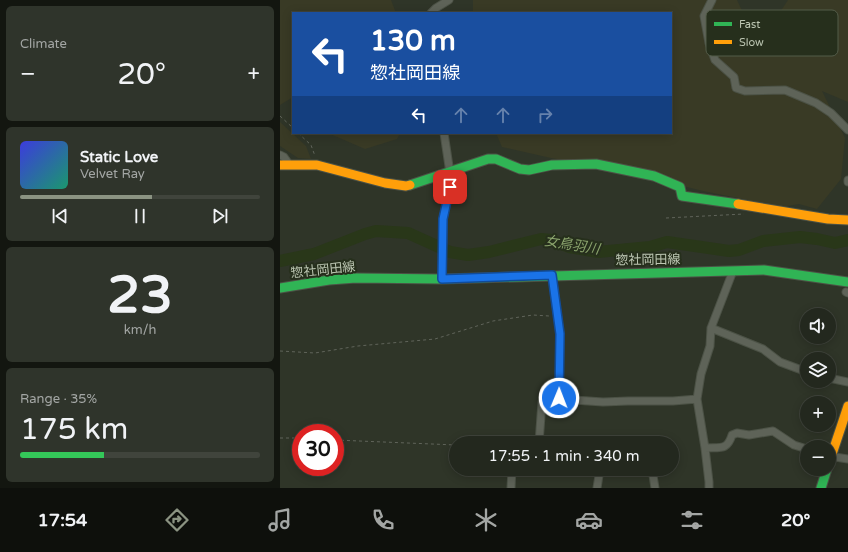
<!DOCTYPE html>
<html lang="en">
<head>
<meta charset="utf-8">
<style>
	:root { --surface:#23281e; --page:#2f342b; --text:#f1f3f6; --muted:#a3a6a4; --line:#40443c; --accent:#8b9382 }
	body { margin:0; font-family:"Varela Round","Noto Sans JP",sans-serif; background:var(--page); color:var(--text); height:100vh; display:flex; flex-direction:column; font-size:15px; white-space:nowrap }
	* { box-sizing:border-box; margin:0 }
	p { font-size:13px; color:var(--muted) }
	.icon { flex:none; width:22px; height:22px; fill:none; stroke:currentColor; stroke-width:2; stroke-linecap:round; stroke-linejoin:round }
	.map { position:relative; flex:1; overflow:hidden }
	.details { display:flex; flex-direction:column; gap:6px; padding:6px; background:#131610; width:280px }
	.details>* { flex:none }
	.banner { position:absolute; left:12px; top:12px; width:380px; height:122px; border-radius:0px; box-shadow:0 2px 10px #0003,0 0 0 1px var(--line); background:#1a4fa0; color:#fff; overflow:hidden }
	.fabs { position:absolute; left:520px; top:308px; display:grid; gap:8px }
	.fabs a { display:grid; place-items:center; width:36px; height:36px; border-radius:50%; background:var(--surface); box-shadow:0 2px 10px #0003,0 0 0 1px var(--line); font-size:20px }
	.speed { position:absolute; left:12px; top:424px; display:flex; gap:8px; font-size:20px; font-weight:700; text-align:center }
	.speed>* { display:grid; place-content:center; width:52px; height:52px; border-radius:50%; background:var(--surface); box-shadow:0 2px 10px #0003,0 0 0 1px var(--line); line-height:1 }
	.speed .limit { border:6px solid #d22; background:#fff; color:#111 }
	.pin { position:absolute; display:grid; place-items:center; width:34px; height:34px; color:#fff; margin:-17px; border-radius:8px; box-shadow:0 2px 6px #0006 }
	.me { position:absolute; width:44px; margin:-22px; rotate:1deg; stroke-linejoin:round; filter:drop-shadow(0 0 3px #0008) }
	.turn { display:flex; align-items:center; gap:14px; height:84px; padding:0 12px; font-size:18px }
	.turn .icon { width:52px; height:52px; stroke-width:2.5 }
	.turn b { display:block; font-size:28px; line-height:34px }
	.lanes { display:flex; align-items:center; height:38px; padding:0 12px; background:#0003; justify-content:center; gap:20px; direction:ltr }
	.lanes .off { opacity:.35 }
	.big { font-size:30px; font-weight:600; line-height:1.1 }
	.details .tile { flex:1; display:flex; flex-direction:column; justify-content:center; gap:6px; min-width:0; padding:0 14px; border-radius:6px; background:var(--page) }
	.details .dial { align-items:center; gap:0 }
	.dial b { font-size:52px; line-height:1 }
	.song { display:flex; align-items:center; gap:12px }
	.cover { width:48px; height:48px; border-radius:6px; background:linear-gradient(135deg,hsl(240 70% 55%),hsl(160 70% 35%)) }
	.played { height:4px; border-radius:2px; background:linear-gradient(90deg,var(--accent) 55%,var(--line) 55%) }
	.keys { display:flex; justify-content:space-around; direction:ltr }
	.heat { display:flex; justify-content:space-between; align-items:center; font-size:22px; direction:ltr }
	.charge { height:6px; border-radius:3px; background:linear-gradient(90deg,#34c759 35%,var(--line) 0) }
	.trip { position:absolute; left:169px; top:436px; width:230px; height:40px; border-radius:20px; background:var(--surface); box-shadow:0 2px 10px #0003,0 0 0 1px var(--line); font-weight:600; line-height:40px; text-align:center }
	.menu { display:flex; height:64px; justify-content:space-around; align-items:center; background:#0e100c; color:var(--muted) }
	.menu .icon { width:28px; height:28px }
	.menu .current { color:var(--accent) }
	.menu b { font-size:18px; color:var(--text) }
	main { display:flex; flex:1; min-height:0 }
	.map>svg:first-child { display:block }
	.green { fill:#393a25 }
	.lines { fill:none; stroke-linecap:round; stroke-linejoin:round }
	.river { stroke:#293719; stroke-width:12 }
	.street-casing { stroke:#4c5246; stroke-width:9 }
	.fast-casing { stroke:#4c5246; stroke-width:11 }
	.slow-casing { stroke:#4c5246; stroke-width:11 }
	.path { stroke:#60645a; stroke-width:1; stroke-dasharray:3 3; stroke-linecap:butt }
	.street { stroke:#5e6358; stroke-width:7 }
	.fast { stroke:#30b455; stroke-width:9 }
	.slow { stroke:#ff9f0a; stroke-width:9 }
	.route-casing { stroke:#114b97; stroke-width:10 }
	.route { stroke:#1a73e8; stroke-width:7 }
	.labels { text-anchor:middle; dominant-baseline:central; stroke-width:4; stroke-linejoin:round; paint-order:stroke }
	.street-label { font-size:13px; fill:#bcc6b2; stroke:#262f1c }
	.water-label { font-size:14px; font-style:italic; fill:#8ba46d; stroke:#262f1c }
	.key { fill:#262f1c; stroke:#535c49; stroke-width:1 }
	.key-label { font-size:11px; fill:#bcc6b2 }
</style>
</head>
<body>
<main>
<section class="details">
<div class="tile"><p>Climate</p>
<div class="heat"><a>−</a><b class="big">20°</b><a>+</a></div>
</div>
<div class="tile">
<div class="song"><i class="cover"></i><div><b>Static Love</b><p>Velvet Ray</p></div></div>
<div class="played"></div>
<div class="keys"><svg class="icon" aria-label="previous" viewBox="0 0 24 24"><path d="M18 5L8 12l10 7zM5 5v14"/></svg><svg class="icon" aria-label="pause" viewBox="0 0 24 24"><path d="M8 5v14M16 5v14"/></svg><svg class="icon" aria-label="next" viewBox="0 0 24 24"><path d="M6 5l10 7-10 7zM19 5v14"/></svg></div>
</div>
<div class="tile dial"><b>23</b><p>km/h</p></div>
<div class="tile"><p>Range · 35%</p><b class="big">175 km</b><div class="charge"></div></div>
</section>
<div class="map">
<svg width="568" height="488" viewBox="0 0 568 488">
	<rect width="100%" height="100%" fill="#2f3528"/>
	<!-- green -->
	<path class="green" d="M0,0H111L116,13H13V97L0,105Z
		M193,0H457L464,15L458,38L478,45L508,0H568V102L542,91L565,138L561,179L537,209L519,204L502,207L423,191L331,168L271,158L222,147L216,133H391V13H193Z
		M0,122L26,146L31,159L18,158L0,146Z
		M48,133H120L117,139L85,149Z"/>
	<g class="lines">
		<!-- river -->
		<path class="river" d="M0,261L34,254L85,234L96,231L128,233L170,252L188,255L209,252L261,239L271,240L289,247L318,252L370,247L387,242L449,251L459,250L483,241L520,237L537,239L555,243L568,240"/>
		<defs>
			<path id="street" d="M432,0L424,16L429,43L435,60L454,77L456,88L465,91L505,90L536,103L551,113L568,130
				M151,13L156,8L169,0
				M0,155L4,157L9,164
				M568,180V182
				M272,275L280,334L279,398
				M162,279L163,219L170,187V173L164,133
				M566,292L568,293
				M431,328L483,349L500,362L527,372
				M549,378L568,382
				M259,443L262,402L265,398L323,402L348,401H393L417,399
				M425,448C440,447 447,451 452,435L457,433L469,435L493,431L514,445L527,449
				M549,456L568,459
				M372,469L375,488
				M231,488L232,469
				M317,488L320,469
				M429,488V482L425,448L417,399L421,374L430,346L431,328L453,271"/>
			<path id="fast" d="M130,185L208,159H216L240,169L249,170L272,165L316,164L374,176L400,187L402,196L458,204
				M0,288L49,280L76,278L162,279L484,270L568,282
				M541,488L547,469"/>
			<path id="slow" d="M0,165H37L105,183L126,186L130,185
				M458,204L548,219L568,220
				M549,463L568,406"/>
		</defs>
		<!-- street casing -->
		<use href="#street" class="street-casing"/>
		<!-- fast casing -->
		<use href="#fast" class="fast-casing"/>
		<!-- slow casing -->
		<use href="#slow" class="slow-casing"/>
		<!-- path -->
		<path class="path" d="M0,116L13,128
			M18,133L31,145L35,156
			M386,218L464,214
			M0,351L35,353L78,346L155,339L213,321L253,315L269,316
			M0,438H21
			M55,440L176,445"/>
		<!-- street -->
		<use href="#street" class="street"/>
		<!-- fast -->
		<use href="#fast" class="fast"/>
		<!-- slow -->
		<use href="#slow" class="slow"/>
	</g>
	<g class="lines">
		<defs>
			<path id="route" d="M170,187L163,219L162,279L272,275L280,334L279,398"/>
		</defs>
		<!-- route casing -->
		<use href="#route" class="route-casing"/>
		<!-- route -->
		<use href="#route" class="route"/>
	</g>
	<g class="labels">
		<!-- street labels -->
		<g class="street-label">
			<text transform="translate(368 260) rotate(-1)">惣社岡田線</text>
			<text transform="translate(43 270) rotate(-6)">惣社岡田線</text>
		</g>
		<!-- water labels -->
		<g class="water-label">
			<text transform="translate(292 245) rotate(9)">女鳥羽川</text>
		</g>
	</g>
	<!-- legend -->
	<rect x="426" y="10" width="132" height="46" rx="6" class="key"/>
	<rect x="434" y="22" width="18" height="4" fill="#30b455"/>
	<rect x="434" y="40" width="18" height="4" fill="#ff9f0a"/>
	<g class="key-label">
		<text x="459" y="28">Fast</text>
		<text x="459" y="46">Slow</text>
	</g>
</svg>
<div class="fabs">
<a><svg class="icon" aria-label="sound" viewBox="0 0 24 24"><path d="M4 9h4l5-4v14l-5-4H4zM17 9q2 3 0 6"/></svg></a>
<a><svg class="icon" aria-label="layers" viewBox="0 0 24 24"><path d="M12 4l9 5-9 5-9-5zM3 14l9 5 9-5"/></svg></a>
<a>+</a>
<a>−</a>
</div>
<div class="speed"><div class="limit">30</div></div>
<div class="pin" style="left:170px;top:187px;background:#d93025"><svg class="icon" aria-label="arrive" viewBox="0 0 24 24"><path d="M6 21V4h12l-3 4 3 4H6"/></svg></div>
<svg class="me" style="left:279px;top:398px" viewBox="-20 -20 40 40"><circle r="17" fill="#1a73e8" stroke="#fff" stroke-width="3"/><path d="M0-11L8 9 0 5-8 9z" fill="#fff"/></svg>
<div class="trip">17:55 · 1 min · 340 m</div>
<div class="banner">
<div class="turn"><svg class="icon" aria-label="left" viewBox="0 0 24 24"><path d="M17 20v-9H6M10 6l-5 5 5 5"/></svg><div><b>130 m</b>惣社岡田線</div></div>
<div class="lanes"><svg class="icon" aria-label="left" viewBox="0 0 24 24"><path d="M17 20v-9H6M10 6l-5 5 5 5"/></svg><svg class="icon off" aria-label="ahead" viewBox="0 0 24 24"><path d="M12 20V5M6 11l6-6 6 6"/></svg><svg class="icon off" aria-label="ahead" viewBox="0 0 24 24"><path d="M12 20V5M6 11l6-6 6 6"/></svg><svg class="icon off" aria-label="right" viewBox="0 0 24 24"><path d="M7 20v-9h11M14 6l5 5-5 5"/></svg></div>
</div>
</div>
</main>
<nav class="menu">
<b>17:54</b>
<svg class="icon current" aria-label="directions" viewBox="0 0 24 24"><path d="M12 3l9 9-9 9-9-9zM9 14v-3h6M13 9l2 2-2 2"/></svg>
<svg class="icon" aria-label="music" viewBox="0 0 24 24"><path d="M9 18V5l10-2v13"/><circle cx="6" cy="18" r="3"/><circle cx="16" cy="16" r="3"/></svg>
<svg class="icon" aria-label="phone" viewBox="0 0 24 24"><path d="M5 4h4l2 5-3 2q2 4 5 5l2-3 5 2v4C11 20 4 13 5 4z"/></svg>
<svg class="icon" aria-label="climate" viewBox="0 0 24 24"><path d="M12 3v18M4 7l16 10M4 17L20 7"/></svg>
<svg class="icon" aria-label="car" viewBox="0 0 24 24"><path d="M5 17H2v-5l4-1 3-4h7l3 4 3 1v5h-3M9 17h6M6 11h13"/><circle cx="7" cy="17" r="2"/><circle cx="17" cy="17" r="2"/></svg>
<svg class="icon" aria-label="filters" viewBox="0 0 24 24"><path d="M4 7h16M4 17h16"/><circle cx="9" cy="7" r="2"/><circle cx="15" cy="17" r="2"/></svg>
<b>20°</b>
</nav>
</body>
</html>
